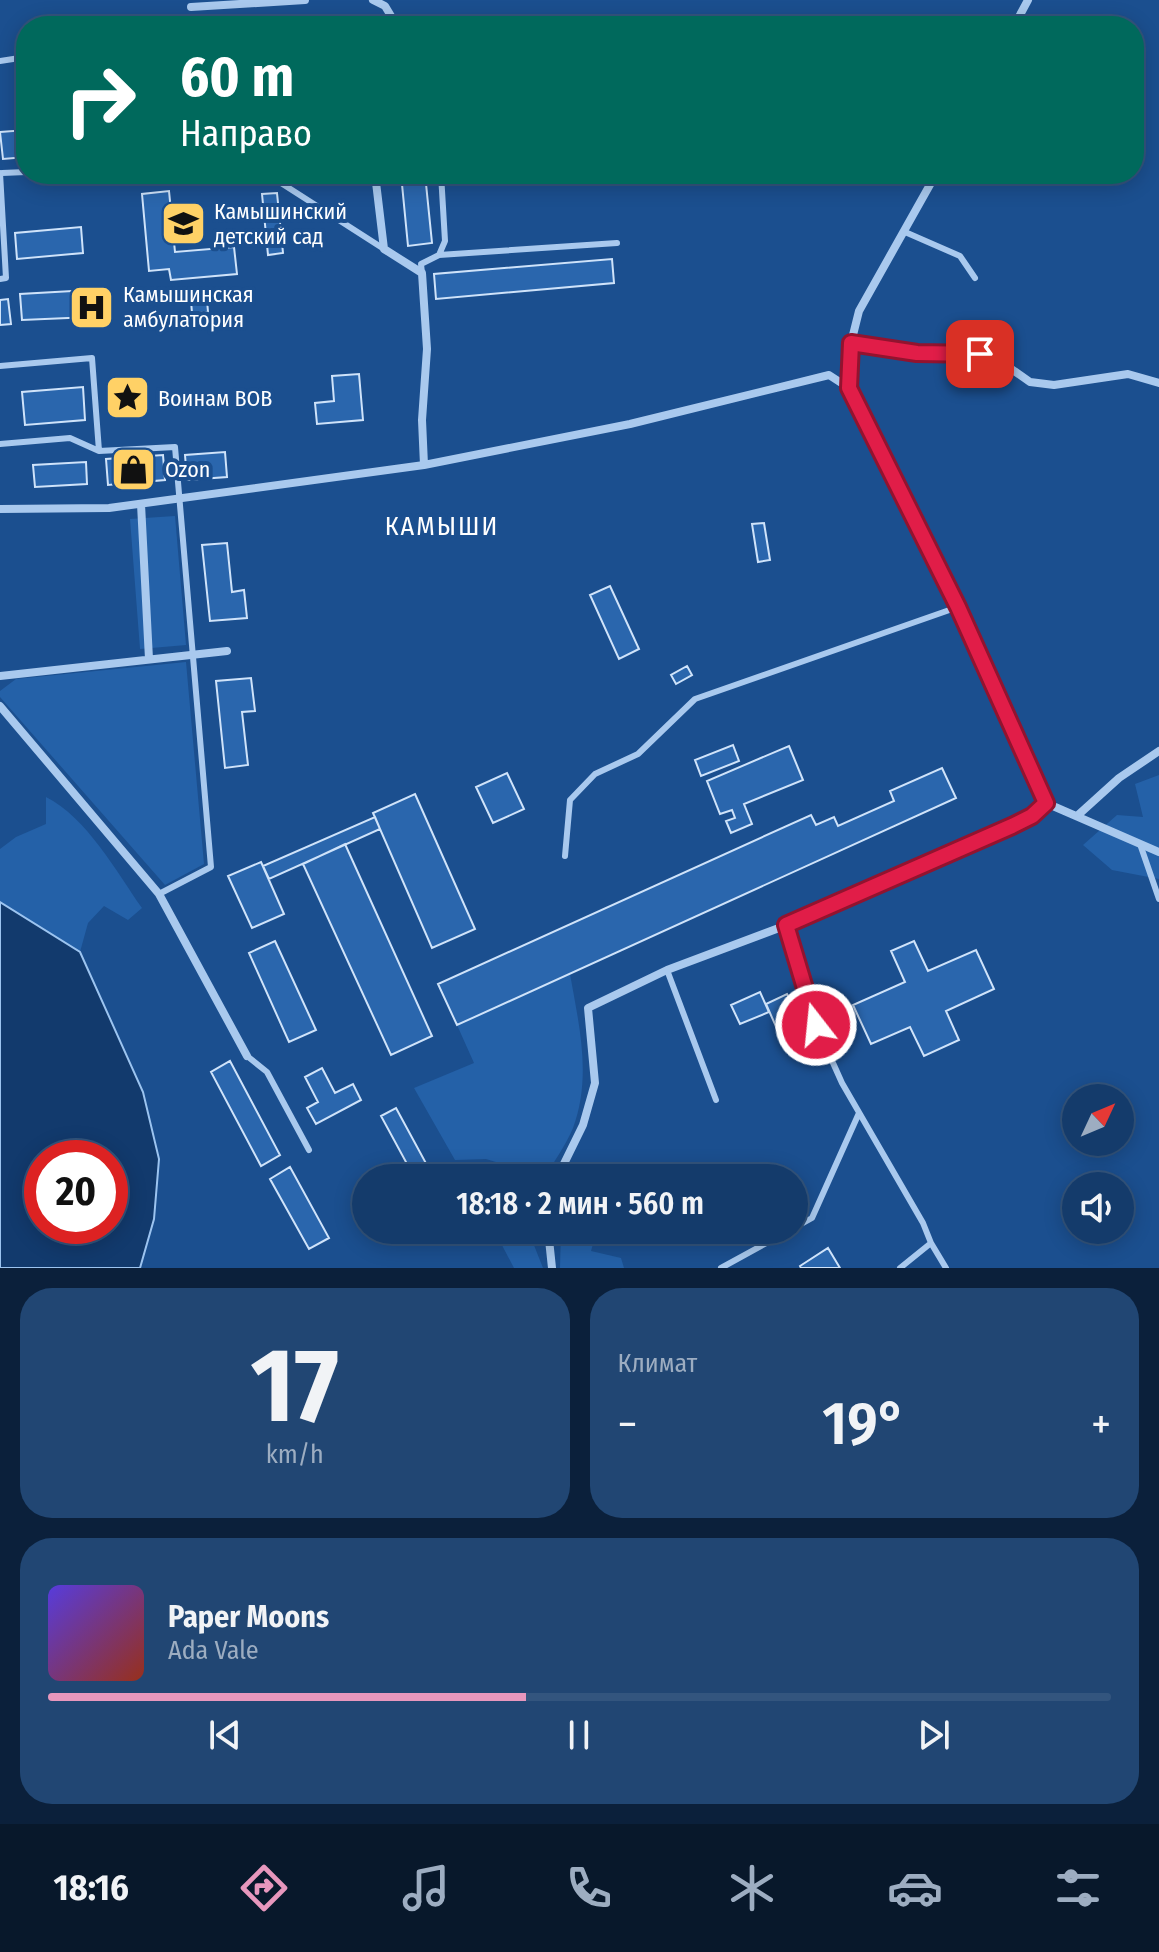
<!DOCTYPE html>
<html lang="ru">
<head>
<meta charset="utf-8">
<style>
	:root { --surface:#143b6b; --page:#214673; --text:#f1f3f6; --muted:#9dadc1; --line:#33557e; --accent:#e797bd }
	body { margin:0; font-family:"Fira Sans Condensed",sans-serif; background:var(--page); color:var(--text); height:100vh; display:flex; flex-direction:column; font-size:30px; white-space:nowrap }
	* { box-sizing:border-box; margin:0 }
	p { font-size:26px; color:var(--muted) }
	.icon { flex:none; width:44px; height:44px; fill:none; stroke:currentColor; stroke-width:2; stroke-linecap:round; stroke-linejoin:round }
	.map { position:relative; height:1268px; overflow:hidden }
	.sheet { display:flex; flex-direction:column; gap:20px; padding:20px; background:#0b203b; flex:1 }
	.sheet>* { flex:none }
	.guide { position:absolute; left:16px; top:16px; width:1128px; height:168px; border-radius:32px; box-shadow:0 4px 20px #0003,0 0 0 2px var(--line); background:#00695c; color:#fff; overflow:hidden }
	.needle { width:52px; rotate:46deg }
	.fabs { position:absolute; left:1062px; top:1084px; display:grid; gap:16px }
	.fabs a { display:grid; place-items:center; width:72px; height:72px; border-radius:50%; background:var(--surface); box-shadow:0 4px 20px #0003,0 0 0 2px var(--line); font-size:40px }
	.speed { position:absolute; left:24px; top:1140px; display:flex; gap:16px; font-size:40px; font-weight:700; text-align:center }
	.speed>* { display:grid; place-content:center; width:104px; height:104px; border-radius:50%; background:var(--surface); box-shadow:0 4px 20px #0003,0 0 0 2px var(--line); line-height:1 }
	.speed .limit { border:12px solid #d22; background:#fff; color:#111 }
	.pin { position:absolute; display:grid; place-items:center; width:68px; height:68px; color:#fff; margin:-34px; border-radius:16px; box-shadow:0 4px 12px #0006 }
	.me { position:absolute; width:88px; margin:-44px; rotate:344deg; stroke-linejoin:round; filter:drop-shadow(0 0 6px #0008) }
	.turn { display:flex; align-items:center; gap:28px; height:168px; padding:0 32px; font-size:36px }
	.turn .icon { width:104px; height:104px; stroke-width:2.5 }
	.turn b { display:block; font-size:56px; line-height:68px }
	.big { font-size:60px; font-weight:600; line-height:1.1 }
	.sheet .widget { flex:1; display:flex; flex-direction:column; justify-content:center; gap:12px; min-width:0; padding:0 28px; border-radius:32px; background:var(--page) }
	.sheet .dial { align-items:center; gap:0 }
	.dial b { font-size:104px; line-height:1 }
	.song { display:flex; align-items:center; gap:24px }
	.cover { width:96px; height:96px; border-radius:12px; background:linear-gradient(135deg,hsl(250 70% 55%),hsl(10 70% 35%)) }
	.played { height:8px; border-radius:4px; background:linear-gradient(90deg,var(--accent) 45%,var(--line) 45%) }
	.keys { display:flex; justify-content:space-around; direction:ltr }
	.heat { display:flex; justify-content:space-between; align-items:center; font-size:44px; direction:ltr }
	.sheet .tiles { flex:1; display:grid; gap:20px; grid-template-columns:1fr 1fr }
	.widget:last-child { grid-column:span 2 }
	.trip { position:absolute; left:352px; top:1164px; width:456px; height:80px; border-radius:40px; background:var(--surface); box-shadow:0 4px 20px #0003,0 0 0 2px var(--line); font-weight:600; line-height:80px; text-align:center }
	.menu { display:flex; height:128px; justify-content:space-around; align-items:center; background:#08182b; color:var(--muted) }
	.menu .icon { width:56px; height:56px }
	.menu .current { color:var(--accent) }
	.menu b { font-size:36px; color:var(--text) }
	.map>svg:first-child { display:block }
	.green { fill:#2461a8 }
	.water { fill:#123a6d; stroke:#9cc4f0; stroke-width:2; fill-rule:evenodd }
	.building { fill:#2a66ad; stroke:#cfe3fa; stroke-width:2 }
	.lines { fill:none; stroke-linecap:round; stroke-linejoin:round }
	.lane { stroke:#a9c9ee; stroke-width:6 }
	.street { stroke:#a9c9ee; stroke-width:8 }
	.route-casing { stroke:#92132f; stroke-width:20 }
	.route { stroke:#e11d48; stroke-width:14 }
	.labels { text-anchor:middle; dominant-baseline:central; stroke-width:8; stroke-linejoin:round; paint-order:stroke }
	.poi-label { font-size:22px; fill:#fff; stroke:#1b4f8f; text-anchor:start }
	.quarter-label { font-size:26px; letter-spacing:2px; fill:#fff; stroke:#1b4f8f }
</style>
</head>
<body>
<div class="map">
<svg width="1159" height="1268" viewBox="0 0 1159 1268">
	<rect width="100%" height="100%" fill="#1b4f8f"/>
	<!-- green -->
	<path class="green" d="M175,516L186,645L140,649L130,519Z
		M186,662L204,864L165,885L0,697V691L16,679Z
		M1159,775V879L1112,870L1083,845L1117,815L1143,817L1135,784Z
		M46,797C87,818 116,871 142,908L128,920L104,906L88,923L80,952L0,902V849L16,837L46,824Z
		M570,974C579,1025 592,1077 573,1128C566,1145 554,1161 545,1177L486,1159L455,1160L414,1088L474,1063L457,1025Z
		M494,1230H528L543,1268H514Z
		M561,1230H597L591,1251L621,1258L624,1268H560Z"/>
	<!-- water -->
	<path class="water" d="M0,902L80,952L143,1092L159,1159L154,1219L140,1268H0ZM42,1158H110V1226H42Z"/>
	<!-- building -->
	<path class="building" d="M26,130V157L3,159L0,132Z
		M401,174H425L432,243L408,246Z
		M169,191L175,252L234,247L237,274L171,280L169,269L149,271L142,194Z
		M277,193L283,253L268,255L262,194Z
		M81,227L83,253L17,259L15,233Z
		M612,259L614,283L436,299L434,274Z
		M90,290L91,317L22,320L20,294Z
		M8,299L11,324L0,325V300Z
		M207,300L208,312L192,313L191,301Z
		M359,374L363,420L317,424L315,403L334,401L332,376Z
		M83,387L85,420L25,425L22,392Z
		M225,452L227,477L187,480L185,455Z
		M163,455L165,480L108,485L106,459Z
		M86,462L87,484L35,487L33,465Z
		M764,523L770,560L758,562L752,524Z
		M227,543L232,592L244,590L247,618L210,621L202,545Z
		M610,586L639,649L619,659L590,595Z
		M687,666L692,675L676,684L671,675Z
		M251,678L255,711L242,712L248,765L225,768L216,681Z
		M733,745L739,761L701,776L695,760Z
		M789,746L803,780L744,804L752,824L731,833L726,821L735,818L732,810L720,814L707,781Z
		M942,768L956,798L457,1025L438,984L811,815L816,825L834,817L838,826L894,801L890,791Z
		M507,773L524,809L493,823L476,787Z
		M415,794L475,929L432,948L373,813Z
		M375,817L380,829L269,879L263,866Z
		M345,844L432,1036L391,1055L303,864Z
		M261,862L284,914L252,928L228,876Z
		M275,941L316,1030L289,1042L249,953Z
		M914,941L928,971L976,950L994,989L946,1011L959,1040L924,1056L910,1027L871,1044L853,1005L905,982L891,951Z
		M760,992L769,1012L740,1024L731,1005Z
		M787,994L799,1021L778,1031L766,1004Z
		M230,1061L280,1155L261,1166L211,1072Z
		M322,1068L335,1093L353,1084L361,1100L316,1124L307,1108L318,1102L305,1077Z
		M396,1108L428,1167L413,1175L381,1116Z
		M290,1167L329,1238L309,1249L270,1179Z
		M828,1248L840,1268H801L800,1266Z"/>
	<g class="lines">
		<!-- lane -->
		<path class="lane" d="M0,61L26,57
			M0,173L6,278L0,279
			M2,173L26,172
			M267,174L384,249
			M905,232L960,256L975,278
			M439,255L445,241L441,174
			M422,273L421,264L439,255L617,243
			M0,366L92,358L99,451L175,447L211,867L159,894
			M0,444L70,438L99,451
			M1140,844L1159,899
			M565,856L570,800L595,774L638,754L695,699L958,607
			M786,925L816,1025L842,1083L923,1223L931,1243L900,1268
			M667,970L716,1100
			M247,1056L267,1072L309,1150
			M794,1228L812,1218L859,1113
			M931,1243L946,1268
			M721,1268L790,1230"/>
		<!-- street -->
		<path class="street" d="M373,0L385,6L397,26
			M191,7L305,0
			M1014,26L1028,0
			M375,174L384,249L422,273L427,349L422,420L424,465
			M851,343L917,353L980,354L997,359L1030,382L1054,385L1128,374L1159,383
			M849,388L851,343L859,311L936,174
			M141,504L149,659
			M0,509L109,508L424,465L630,424L829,375L849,388L958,607L1046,803L1159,852
			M0,676L227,651
			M0,706L159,894L247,1056
			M1077,816L1119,778L1159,751
			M557,1178L583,1125L595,1083L588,1008L667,970L811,916L1012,826L1032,816L1046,803
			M548,1230L552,1268"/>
	</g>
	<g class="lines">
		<defs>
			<path id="route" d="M816,1025L786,925L1012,826L1032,816L1046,803L958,607L849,388L851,343L917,353L980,354"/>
		</defs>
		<!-- route casing -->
		<use href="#route" class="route-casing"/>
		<!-- route -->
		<use href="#route" class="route"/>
	</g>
	<!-- icons -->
	<defs>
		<symbol id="school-square" viewBox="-11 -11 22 22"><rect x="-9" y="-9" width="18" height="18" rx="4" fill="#ffd166" stroke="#1b4f8f"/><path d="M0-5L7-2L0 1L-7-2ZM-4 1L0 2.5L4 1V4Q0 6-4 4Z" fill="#111"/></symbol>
		<symbol id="hospital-square" viewBox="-11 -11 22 22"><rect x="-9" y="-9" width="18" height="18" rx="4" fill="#ffd166" stroke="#1b4f8f"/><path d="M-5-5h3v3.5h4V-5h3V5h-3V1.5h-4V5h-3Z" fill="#111"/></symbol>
		<symbol id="sight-square" viewBox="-11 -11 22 22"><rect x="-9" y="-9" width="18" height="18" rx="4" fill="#ffd166" stroke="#1b4f8f"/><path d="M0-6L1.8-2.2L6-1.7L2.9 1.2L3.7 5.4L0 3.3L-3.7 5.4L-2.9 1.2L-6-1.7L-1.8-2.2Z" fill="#111"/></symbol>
		<symbol id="shop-square" viewBox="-11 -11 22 22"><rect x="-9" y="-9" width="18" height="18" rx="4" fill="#ffd166" stroke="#1b4f8f"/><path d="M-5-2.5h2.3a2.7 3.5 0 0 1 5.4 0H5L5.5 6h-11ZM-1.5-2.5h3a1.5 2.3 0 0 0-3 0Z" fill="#111"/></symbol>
	</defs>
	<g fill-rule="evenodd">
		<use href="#school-square" x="158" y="198" width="51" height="51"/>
		<use href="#hospital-square" x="66" y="282" width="51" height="51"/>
		<use href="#sight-square" x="102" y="372" width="51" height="51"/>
		<use href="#shop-square" x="108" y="444" width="51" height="51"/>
	</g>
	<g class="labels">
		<!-- poi labels -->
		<g class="poi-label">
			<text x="214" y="211">Камышинский<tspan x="214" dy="25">детский сад</tspan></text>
			<text x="123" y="294">Камышинская<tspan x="123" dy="25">амбулатория</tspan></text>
			<text x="158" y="398">Воинам ВОВ</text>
			<text x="165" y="469">Ozon</text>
		</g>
		<!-- quarter labels -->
		<g class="quarter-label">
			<text x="442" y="526">КАМЫШИ</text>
		</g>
	</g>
</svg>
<div class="fabs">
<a><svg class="needle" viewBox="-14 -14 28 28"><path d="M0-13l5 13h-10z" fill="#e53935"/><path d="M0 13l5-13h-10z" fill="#9dadc1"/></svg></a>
<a><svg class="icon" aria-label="sound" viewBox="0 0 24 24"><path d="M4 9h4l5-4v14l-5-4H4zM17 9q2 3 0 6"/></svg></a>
</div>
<div class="speed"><div class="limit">20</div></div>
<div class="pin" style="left:980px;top:354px;background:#d93025"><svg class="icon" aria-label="arrive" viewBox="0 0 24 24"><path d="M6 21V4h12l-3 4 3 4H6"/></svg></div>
<svg class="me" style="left:816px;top:1025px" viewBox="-20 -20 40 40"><circle r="17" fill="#e11d48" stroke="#fff" stroke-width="3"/><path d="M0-11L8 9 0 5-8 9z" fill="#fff"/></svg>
<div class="trip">18:18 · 2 мин · 560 m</div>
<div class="guide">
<div class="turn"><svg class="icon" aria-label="right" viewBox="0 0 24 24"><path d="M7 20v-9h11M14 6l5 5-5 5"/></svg><div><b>60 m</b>Направо</div></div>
</div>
</div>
<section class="sheet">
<div class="tiles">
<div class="widget dial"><b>17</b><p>km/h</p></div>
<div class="widget"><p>Климат</p>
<div class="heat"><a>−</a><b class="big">19°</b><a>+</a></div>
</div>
<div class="widget">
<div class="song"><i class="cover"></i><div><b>Paper Moons</b><p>Ada Vale</p></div></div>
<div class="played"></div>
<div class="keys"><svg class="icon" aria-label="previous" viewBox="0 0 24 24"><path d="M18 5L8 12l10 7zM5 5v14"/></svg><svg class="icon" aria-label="pause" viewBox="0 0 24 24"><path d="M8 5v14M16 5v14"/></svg><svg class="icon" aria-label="next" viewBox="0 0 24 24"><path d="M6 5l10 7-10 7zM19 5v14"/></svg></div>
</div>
</div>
</section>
<nav class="menu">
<b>18:16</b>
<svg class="icon current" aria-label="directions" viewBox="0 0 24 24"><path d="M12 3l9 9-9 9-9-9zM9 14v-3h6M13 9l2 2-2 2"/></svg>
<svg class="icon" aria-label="music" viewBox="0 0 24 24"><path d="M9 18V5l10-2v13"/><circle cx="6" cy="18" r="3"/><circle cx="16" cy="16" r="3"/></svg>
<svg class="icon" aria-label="phone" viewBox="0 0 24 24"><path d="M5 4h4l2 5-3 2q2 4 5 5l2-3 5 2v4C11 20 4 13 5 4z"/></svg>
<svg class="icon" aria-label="climate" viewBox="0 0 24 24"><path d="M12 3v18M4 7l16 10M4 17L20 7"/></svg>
<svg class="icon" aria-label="car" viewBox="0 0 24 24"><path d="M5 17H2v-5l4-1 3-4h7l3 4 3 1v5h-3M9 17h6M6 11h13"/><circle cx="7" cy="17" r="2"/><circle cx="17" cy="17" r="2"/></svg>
<svg class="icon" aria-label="filters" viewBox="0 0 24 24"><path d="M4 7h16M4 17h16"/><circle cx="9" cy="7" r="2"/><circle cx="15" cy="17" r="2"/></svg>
</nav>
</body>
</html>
